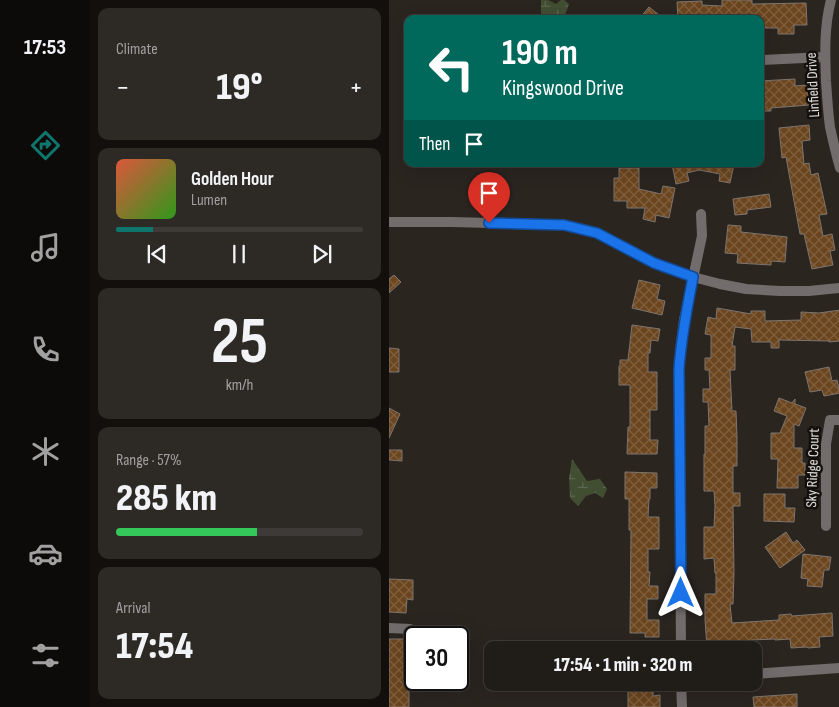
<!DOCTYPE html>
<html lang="en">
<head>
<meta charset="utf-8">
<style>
	:root { --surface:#201c18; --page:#2d2925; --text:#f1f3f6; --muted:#a2a1a2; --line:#3d3a37; --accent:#0f766e }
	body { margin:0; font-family:"Sofia Sans Condensed",sans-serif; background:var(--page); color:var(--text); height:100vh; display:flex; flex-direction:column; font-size:19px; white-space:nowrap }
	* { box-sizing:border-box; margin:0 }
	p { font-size:16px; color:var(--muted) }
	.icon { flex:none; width:28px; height:28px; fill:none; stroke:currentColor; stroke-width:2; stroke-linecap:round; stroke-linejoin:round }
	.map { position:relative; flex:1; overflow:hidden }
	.details { display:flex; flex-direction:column; gap:8px; padding:8px; background:#120f0d; width:299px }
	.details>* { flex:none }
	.guide { position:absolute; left:15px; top:15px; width:360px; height:152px; border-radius:10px; box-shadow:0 5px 20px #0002,0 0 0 1px var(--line); background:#00695c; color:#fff; overflow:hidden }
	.speed { position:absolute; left:15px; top:626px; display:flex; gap:10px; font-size:25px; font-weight:700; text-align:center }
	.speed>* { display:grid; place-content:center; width:65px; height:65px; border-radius:50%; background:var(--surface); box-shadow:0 5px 20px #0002,0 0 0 1px var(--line); line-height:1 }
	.speed .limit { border:2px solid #111; border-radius:8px; background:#fff; color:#111 }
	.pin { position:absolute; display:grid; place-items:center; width:42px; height:42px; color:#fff; margin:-51px -21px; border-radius:50% 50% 50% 0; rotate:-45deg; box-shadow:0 0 5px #0007 }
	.pin .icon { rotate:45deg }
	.me { position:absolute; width:55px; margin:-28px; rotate:0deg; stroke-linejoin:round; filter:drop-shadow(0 0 4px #0008) }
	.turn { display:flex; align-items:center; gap:18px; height:105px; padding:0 15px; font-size:22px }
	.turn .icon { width:65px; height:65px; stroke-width:2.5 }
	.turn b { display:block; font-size:35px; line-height:42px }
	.then { display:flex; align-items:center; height:48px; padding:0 15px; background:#0003; gap:10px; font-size:19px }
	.big { font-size:38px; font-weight:800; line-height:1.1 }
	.details .card { flex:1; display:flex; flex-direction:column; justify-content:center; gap:8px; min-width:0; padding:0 18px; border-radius:10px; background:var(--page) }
	.details .dial { align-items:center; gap:0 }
	.dial b { font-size:65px; line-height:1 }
	.song { display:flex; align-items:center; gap:15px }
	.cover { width:60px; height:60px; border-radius:8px; background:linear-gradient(135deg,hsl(10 70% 55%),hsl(110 70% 35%)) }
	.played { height:5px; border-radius:2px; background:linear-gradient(90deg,var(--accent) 15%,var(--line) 15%) }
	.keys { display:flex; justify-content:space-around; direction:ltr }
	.heat { display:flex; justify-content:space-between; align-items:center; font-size:28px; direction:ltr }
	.charge { height:8px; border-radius:4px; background:linear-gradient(90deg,#34c759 57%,var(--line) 0) }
	.trip { position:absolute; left:95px; top:641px; width:278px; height:50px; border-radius:10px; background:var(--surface); box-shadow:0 5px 20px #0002,0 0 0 1px var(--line); font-weight:800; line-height:50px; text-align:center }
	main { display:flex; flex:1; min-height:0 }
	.tabs { display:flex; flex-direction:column; width:90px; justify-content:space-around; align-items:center; background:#0d0b0a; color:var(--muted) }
	.tabs .icon { width:35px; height:35px }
	.tabs .selected { color:var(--accent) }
	.tabs b { font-size:22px; color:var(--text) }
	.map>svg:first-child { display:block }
	.wetland { fill:url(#wetland-marsh) }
	.building { fill:url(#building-cross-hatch); stroke:#7d756f }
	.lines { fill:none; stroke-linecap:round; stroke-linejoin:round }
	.lane { stroke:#726d6c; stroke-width:6 }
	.street { stroke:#726d6c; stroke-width:10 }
	.route-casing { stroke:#114b97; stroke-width:12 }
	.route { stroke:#1a73e8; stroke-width:9 }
	.labels { text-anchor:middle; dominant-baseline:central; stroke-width:5; stroke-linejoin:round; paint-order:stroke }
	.street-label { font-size:15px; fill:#e0dcd9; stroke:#120f0d }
</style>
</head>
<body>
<main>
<nav class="tabs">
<b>17:53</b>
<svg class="icon selected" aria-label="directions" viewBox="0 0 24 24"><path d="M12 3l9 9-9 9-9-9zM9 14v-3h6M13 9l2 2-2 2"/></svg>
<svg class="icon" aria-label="music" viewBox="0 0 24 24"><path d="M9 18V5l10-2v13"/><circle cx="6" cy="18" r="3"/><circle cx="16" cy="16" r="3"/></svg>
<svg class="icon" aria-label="phone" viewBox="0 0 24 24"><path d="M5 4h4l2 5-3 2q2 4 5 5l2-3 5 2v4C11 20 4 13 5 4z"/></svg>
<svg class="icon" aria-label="climate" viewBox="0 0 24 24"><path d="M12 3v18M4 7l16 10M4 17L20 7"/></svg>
<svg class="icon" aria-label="car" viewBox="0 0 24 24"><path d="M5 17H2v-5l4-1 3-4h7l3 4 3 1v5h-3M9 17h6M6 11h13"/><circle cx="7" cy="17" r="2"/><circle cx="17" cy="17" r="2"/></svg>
<svg class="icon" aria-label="filters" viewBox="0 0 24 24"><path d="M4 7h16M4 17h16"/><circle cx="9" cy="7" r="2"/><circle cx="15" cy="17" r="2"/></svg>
</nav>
<section class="details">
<div class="card"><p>Climate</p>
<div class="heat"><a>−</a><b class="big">19°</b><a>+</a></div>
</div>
<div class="card">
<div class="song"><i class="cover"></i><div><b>Golden Hour</b><p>Lumen</p></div></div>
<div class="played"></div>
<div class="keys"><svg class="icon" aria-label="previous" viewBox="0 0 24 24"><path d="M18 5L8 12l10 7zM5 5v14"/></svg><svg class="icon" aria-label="pause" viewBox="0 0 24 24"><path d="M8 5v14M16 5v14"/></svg><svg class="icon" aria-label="next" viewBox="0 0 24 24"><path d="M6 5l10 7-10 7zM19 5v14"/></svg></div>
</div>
<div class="card dial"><b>25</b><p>km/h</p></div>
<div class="card"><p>Range · 57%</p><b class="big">285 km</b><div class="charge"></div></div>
<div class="card"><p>Arrival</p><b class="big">17:54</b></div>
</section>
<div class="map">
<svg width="451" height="707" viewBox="0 0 451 707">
	<defs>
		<pattern id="wetland-marsh" width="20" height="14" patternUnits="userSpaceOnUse" patternTransform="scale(1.25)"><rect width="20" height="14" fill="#414e32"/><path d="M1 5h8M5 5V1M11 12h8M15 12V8" fill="none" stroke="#5c674f"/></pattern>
		<pattern id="building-cross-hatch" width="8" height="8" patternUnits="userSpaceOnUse" patternTransform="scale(1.25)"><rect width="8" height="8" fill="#6b451e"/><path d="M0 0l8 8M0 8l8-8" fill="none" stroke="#805f3e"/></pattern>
	</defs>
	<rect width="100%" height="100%" fill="#2b2520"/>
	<!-- wetland -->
	<path class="wetland" d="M152,0H159L167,4L172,0H175L180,4L175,18L170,17L168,19H152Z
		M183,459L198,481L211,479L218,489L214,498L206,493L197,496L189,506L181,498L180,478Z"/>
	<!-- building -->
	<path class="building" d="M333,0H363V4L417,3L418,25H405V34H389V28H371V19H289L288,2L313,1V5L333,6Z
		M260,7L275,19H250Z
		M406,79V86L418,85L420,105L382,108V111H371V81Z
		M420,125L421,140L413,141L415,164L420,163L422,175L429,173L438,214L430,215L434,236L443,234L446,250L441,251L444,265L423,269L415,234H411L397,157L393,158L390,128Z
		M283,164H345L341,183L330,181L331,174L310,170L298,173L300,181L287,184Z
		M230,168H250V189L272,194L274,186L286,188L280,218L267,215L266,222L254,219L256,208H238V201H225V178H230Z
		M380,194L382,207L358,210V214L346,215L344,199Z
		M339,225L352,226V232L398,237L396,262L382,261V265L348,263L349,254L336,253Z
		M5,275L12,282L0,293V279Z
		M250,280L271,285L268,299L276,301L273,315L243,308Z
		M328,308L362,314V311H376V321L412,320V312L430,313L451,310V341L440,342V341L390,340V348H382V342H363L362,329L346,327L343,346H346V370H341L343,411H347L348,437V466H344V493H351V506H344L345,573L344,604H341L343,623L390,620V615L402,614L403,616L443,613L444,636L430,637L431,647L419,648L418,647L402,648L401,639L386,640V639L362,640L363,650H328V647L318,648L316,619V594H327V573H326L325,558L315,559V527H325L326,506L325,491H315V454L316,455V426H320L319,402H314V389H321L320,370H316V358H322V335L316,334L319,317L327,319Z
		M243,325L271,329L269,341L262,340L261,353H259V372H268V410H261V440H269L268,454H238L239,427H241V385H230V366H231V360H239Z
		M0,348L10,349V372H0Z
		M440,367L443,381L448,380L451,393L435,396L433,390L421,392L416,372Z
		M390,398L403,403L406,399V404L417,408L410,426L405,424V448H413V463H416V475H409V488H388L389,459H382V433H391L398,416L385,411Z
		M0,408L11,414L0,438Z
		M0,450H13V461L0,460Z
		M236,472L268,473V488H261V499H260L259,517H270V549H259V572H261L260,586H269V599H258V620H270V637H256V633H241L242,530H240V499H236Z
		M375,494H396V508H406L405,522L375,521Z
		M397,532L404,543L408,540L416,550L391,568L376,547Z
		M414,554L442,557L440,570H435L433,587L418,586L419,579L412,578Z
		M0,579L24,580V600L18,599L17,613L0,612Z
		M0,639H19V645H26V682H20V707H0Z
		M239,682H264V696L271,695V707H239Z
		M408,694V707H365L364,697Z"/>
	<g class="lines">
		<!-- lane -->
		<path class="lane" d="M21,629L43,636L52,638"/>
		<!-- street -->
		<path class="street" d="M442,0C435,27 436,53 437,81C438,96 439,112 441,127C444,141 447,154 451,168
			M371,60L436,57
			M0,222H63L175,225L208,233L265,263L304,277L331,284L357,289L391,291H420L451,288
			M437,526V444L441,420H451
			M0,628L21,629
			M292,650L290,369L292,344L295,320L313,236L312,214
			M364,674L451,668
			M292,682L293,707"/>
	</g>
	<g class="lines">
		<defs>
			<path id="route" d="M100,223L175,225L208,233L265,263L304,277C298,308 292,338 290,369L292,593"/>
		</defs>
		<!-- route casing -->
		<use href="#route" class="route-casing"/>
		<!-- route -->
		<use href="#route" class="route"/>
	</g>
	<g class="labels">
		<!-- street labels -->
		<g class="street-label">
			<text transform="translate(424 85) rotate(-93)">Linfield Drive</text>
			<text transform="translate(424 468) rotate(-88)">Sky Ridge Court</text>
		</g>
	</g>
</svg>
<div class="speed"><div class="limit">30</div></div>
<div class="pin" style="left:100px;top:223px;background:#d93025"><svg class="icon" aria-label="arrive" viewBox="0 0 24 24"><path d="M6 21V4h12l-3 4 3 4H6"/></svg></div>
<svg class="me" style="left:292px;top:593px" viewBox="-20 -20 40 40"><path d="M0-17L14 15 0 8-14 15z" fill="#1a73e8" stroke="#fff" stroke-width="4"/></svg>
<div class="trip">17:54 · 1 min · 320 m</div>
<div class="guide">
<div class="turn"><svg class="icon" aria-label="left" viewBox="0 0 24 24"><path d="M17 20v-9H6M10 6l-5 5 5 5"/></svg><div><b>190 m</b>Kingswood Drive</div></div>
<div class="then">Then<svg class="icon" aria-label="arrive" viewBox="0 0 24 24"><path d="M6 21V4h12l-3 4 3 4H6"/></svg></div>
</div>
</div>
</main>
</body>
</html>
